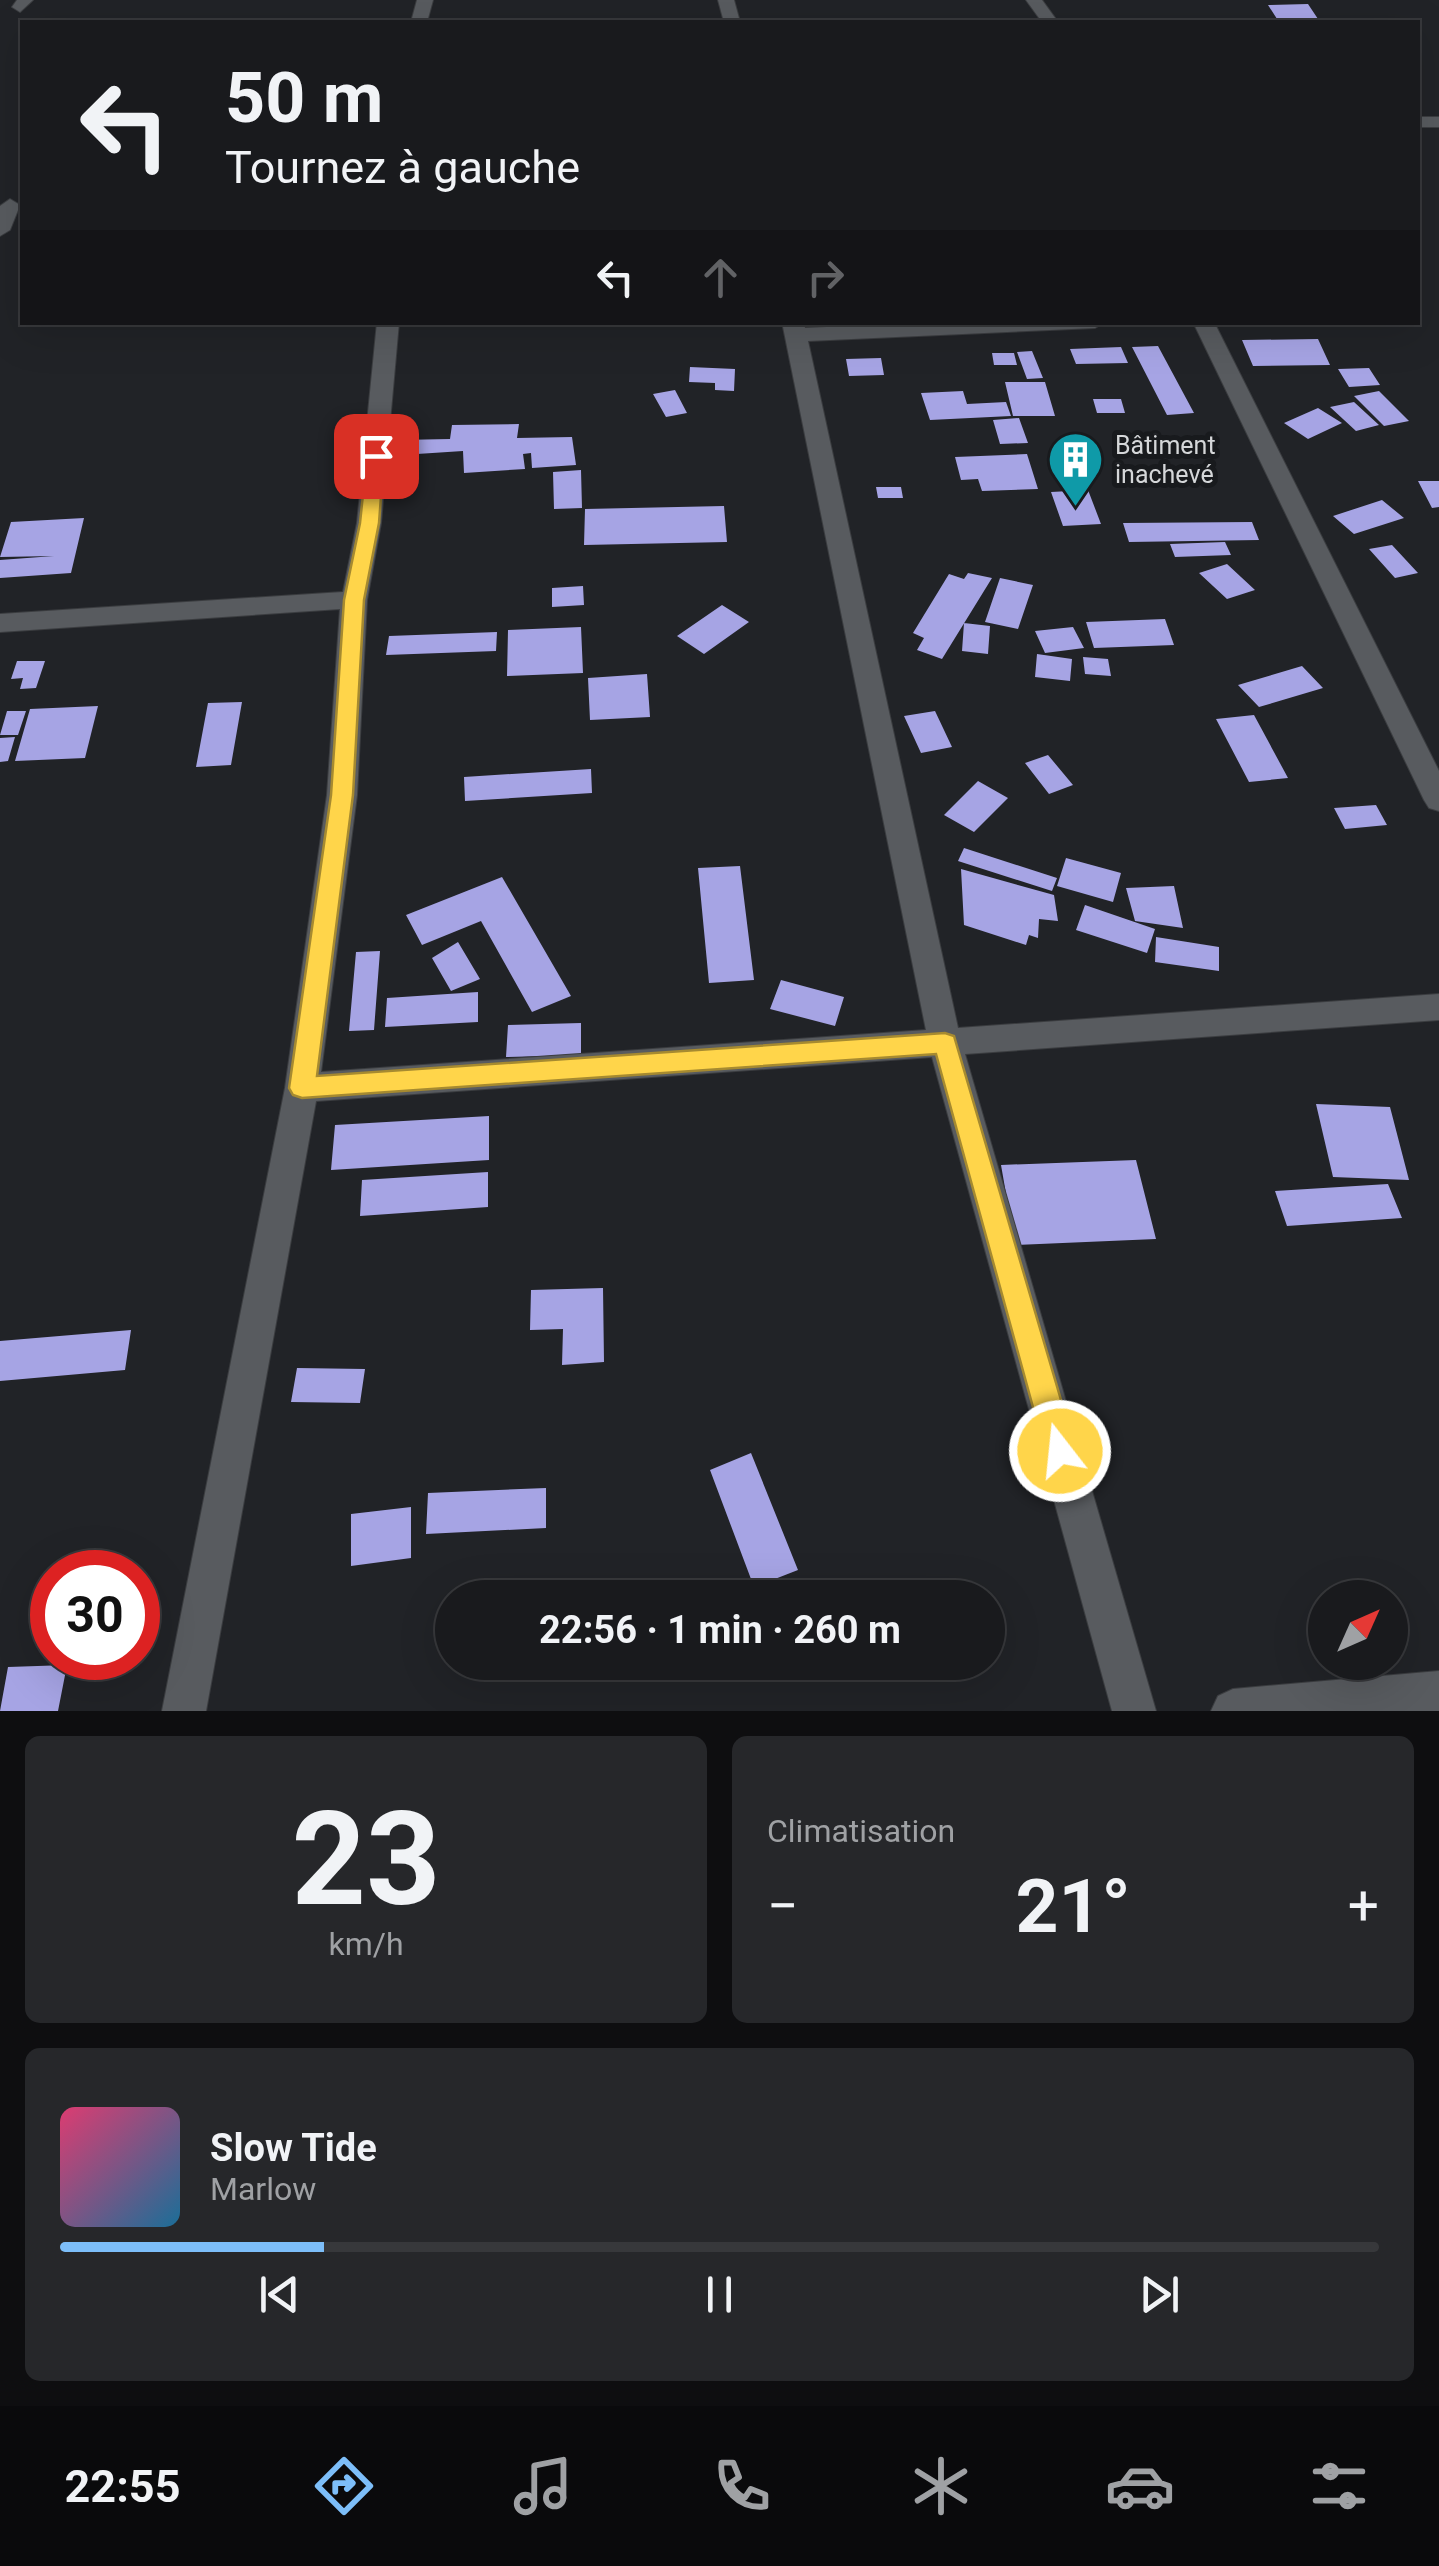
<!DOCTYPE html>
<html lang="fr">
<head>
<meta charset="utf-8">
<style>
	:root { --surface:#191a1d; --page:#26272a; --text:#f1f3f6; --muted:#9fa1a4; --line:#37383b; --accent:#7dbef9 }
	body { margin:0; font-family:Roboto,sans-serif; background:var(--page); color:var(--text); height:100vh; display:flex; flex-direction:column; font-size:38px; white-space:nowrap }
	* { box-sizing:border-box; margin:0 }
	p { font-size:32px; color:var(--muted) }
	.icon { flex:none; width:55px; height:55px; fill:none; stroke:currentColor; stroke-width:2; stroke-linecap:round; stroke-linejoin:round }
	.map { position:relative; height:1711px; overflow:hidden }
	.sheet { display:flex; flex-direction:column; gap:25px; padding:25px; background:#0e0e10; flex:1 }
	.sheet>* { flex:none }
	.top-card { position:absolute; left:20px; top:20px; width:1400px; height:305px; border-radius:0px; box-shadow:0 10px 40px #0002,0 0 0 2px var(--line); background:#191a1d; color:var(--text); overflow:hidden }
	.needle { width:65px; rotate:45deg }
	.fabs { position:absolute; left:1308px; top:1580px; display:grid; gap:20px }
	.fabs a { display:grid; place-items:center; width:100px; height:100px; border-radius:50%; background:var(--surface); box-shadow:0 10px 40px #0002,0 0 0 2px var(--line); font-size:50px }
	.speed { position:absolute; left:30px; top:1550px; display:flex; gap:20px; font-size:50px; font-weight:700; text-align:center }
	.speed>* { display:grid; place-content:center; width:130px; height:130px; border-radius:50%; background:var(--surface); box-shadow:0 10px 40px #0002,0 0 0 2px var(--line); line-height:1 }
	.speed .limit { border:15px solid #d22; background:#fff; color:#111 }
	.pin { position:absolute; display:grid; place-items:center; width:85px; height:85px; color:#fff; margin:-42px; border-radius:20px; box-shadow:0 5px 15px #0006 }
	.me { position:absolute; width:110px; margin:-55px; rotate:344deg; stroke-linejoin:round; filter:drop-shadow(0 0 8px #0008) }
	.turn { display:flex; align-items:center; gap:35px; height:210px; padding:0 40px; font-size:45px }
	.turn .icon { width:130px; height:130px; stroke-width:2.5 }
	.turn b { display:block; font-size:70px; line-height:85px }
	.lanes { display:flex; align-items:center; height:95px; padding:0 40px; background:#0003; justify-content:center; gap:50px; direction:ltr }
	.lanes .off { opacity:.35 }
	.big { font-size:75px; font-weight:700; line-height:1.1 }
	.sheet .card { flex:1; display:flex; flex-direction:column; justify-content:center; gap:15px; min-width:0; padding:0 35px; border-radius:15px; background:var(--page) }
	.sheet .dial { align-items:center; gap:0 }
	.dial b { font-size:130px; line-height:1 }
	.song { display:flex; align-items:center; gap:30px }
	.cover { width:120px; height:120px; border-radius:15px; background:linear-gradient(135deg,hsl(340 70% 55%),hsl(200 70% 35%)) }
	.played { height:10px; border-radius:5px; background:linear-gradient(90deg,var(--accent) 20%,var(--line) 20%) }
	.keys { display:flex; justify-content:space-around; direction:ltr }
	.heat { display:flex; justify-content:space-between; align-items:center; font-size:55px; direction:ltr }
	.sheet .tiles { flex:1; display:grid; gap:25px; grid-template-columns:1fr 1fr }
	.card:last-child { grid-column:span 2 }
	.trip { position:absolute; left:435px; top:1580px; width:570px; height:100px; border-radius:50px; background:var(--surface); box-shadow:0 10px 40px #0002,0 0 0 2px var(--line); font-weight:700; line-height:100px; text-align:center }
	.tabs { display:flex; height:160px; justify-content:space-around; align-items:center; background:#0a0a0c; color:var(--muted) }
	.tabs .icon { width:70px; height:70px }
	.tabs .current { color:var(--accent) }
	.tabs b { font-size:45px; color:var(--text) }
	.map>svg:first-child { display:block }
	.building { fill:#a6a4e4 }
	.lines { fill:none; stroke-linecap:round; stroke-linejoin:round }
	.minor-casing { stroke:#3b3d40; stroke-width:2 }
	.minor { fill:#585b5f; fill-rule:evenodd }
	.route { fill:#ffd54a; stroke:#a68a30; stroke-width:2.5 }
	.labels { text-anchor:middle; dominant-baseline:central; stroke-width:10; stroke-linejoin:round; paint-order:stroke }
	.far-poi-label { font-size:25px; fill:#d5d7d9; stroke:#181a1d; text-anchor:start }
</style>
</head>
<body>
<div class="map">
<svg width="1439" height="1711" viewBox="0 0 1439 1711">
	<rect width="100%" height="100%" fill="#212327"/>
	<!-- building -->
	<path class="building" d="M1308,4L1320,22H1279L1268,5Z
		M1318,339L1330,365L1253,366L1242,340Z
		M1158,346L1194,413L1167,415L1132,347Z
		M1121,347L1128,363L1076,364L1070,349Z
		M1032,351L1043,378L1027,379L1017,352Z
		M992,353H1014L1017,365H994Z
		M881,358L884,375L849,376L846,359Z
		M690,367L735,369L734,391L715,390V383L689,382Z
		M1369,368L1380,385L1349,387L1338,369Z
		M1005,382H1045L1055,416H1013Z
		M675,390L687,413L666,417L653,394Z
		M963,391L967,404L1006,402L1011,416L930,420L921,393Z
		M1379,391L1409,421L1384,426L1354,396Z
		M1093,399H1121L1125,413H1097Z
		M1354,402L1379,425L1356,431L1330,407Z
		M1318,408L1342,423L1308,439L1284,423Z
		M1019,418L1028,443L1000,444L993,420Z
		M519,424L517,438L572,437L576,465L532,468L531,453L523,454L525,469L464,473L463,451L417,454V476L395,478L399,440L450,439L452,425Z
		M1027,454L1038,489L982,491L978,479L961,480L955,457Z
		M581,470L582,508L554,509L553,472Z
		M1418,481H1439V507L1432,508Z
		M876,487H901L903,498H878Z
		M1088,490L1101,524L1063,526L1051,492Z
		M1382,500L1404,518L1354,534L1333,516Z
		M724,506L727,542L584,545L585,509Z
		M84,518L71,573L0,578V560L54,556L0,557L11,522Z
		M1252,522L1259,540L1129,542L1123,523Z
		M1225,542L1231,555L1175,557L1170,544Z
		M1392,545L1418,573L1395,578L1369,549Z
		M1227,564L1255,590L1227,599L1199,573Z
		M968,573L992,578L942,659L917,650L924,638L913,633L949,574L964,579Z
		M1000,578L1033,585L1018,629L985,622Z
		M583,586L584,605L552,607V588Z
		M722,605L749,622L704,654L677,636Z
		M1165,619L1174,645L1094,648L1086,622Z
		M964,623L990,626L988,654L962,651Z
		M581,627L583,673L507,676L508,630Z
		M1073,627L1084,648L1045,653L1035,631Z
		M497,632L496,651L386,655L389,636Z
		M1037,654L1072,659L1070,681L1035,677Z
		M1083,657L1108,659L1111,676L1085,674Z
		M17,661H45L36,688L20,689L23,678L11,679Z
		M1302,666L1323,688L1259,707L1238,685Z
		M647,674L650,717L590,720L588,678Z
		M242,702L231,765L196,767L208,703Z
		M98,706L85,758L15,761L30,709Z
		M7,711H26L18,735H0Z
		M935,711L952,747L921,753L904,716Z
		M1254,715L1288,778L1249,782L1216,719Z
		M15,737L8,761L0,762V738Z
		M1048,755L1073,785L1049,794L1025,763Z
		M591,769L592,793L465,801L464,777Z
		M978,781L1008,798L974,832L944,815Z
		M1376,805L1387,825L1345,829L1334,808Z
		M964,848L1057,878L1052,891L958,861Z
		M1066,858L1121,873L1113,902L1057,886Z
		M740,866L754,980L709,983L698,868Z
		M961,869L1054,895L1058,921L1039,919L1038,938L1029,935L1026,945L964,925Z
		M502,877L571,996L532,1012L481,921L422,945L406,915Z
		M1174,886L1183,928L1135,921L1126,888Z
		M1085,905L1155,929L1147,953L1076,930Z
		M1156,937L1219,947V971L1155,962Z
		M458,942L480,979L451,991L432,958Z
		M380,951L374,1030L349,1031L356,952Z
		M781,980L844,997L835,1026L770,1009Z
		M478,992V1022L385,1027L387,998Z
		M581,1023V1055L506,1057L508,1025Z
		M1316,1104L1390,1107L1409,1180L1333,1177Z
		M489,1116V1160L331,1170L335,1125Z
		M1136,1160L1156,1239L1015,1245L1001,1165Z
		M488,1172V1207L360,1216L362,1180Z
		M1388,1184L1402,1218L1287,1226L1275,1191Z
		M603,1288L604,1362L562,1365L563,1329L530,1330L531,1290Z
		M131,1330L125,1370L0,1381V1341Z
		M297,1368L365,1369L360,1403L291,1402Z
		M751,1453L798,1570L754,1587L710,1470Z
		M546,1488V1528L426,1534L428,1493Z
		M411,1507V1558L351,1566V1514Z
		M67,1665L58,1711H0L8,1667Z"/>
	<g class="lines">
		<defs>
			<path id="minor" d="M17,0H33L20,12L12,7Z
				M417,0H433L427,22H411Z
				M718,0H734L740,22H724Z
				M1026,0H1042L1058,22H1042Z
				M1418,117H1439V127H1418Z
				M10,199L20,205L10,230L0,236V206Z
				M377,322H399L381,523L367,600L357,795L321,1072L926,1030L782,322H804L805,328L935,322H1105L1095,328L808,341L958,1028L1439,994V1020L965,1054L1156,1711H1112L932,1057L316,1101L206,1711H162L285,1088L327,795L340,609L0,632V614L343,592L357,523Z
				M1193,322H1214L1439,771V811L1429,808L1424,800Z
				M1439,1671V1711H1211L1218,1696L1233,1689Z"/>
		</defs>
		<!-- minor casing -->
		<use href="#minor" class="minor-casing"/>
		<!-- minor -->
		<use href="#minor" class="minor"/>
	</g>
	<!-- route -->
	<path class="route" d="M376,451L384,456L379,523L364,600L353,795L317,1076L945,1033L954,1036L1076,1451L1071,1462L1060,1466L1050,1462L1045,1451L936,1054L302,1098L293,1095L289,1088L331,795L344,600L360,523L367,456Z"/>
	<!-- icons -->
	<defs>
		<symbol id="building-pin" viewBox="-11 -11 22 30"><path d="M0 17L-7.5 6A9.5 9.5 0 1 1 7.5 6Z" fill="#0f9aa8" stroke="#181a1d"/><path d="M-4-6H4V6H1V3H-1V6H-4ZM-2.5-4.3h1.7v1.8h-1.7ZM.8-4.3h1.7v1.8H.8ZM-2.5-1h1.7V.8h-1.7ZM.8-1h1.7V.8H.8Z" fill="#fff"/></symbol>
	</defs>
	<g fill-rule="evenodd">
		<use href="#building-pin" x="1044" y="428" width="63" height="86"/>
	</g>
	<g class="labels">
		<!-- far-poi labels -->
		<g class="far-poi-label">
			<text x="1115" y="445">Bâtiment<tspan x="1115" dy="29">inachevé</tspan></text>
		</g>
	</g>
</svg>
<div class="fabs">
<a><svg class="needle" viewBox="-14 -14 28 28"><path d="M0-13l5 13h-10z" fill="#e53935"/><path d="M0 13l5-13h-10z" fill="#9fa1a4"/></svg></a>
</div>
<div class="speed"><div class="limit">30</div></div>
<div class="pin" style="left:376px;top:456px;background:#d93025"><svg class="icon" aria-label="arrive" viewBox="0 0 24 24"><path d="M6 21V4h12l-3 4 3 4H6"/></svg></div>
<svg class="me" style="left:1060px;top:1451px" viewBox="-20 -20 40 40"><circle r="17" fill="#ffd54a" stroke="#fff" stroke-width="3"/><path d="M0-11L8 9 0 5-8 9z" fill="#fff"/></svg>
<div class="trip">22:56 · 1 min · 260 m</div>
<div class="top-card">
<div class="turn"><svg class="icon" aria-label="left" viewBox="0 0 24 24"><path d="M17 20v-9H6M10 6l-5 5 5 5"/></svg><div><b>50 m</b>Tournez à gauche</div></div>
<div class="lanes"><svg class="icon" aria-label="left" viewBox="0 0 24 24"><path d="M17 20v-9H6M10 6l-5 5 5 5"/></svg><svg class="icon off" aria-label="ahead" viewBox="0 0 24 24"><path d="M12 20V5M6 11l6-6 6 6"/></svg><svg class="icon off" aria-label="right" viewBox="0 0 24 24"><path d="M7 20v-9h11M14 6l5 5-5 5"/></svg></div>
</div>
</div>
<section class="sheet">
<div class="tiles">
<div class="card dial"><b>23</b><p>km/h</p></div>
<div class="card"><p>Climatisation</p>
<div class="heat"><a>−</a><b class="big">21°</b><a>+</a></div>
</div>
<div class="card">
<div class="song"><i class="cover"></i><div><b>Slow Tide</b><p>Marlow</p></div></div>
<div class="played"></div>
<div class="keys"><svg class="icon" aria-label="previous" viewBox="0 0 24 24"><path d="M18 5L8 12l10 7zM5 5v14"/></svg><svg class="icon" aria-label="pause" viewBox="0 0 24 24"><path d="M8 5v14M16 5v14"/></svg><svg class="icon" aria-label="next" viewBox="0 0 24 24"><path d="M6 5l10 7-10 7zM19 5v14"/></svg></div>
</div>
</div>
</section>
<nav class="tabs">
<b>22:55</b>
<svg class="icon current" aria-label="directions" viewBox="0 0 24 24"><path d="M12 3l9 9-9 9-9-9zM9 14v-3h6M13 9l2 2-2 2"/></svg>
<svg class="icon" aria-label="music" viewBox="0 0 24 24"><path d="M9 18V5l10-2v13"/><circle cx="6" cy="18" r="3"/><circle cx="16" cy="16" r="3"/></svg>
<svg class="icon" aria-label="phone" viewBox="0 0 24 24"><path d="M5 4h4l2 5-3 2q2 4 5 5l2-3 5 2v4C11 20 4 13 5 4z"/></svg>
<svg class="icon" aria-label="climate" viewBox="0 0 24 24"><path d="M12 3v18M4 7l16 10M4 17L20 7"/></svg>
<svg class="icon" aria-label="car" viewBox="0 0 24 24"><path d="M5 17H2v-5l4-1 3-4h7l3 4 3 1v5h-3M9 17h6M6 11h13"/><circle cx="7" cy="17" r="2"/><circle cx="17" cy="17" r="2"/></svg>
<svg class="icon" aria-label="filters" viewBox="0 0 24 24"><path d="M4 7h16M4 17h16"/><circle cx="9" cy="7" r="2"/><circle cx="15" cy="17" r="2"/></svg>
</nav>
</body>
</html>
